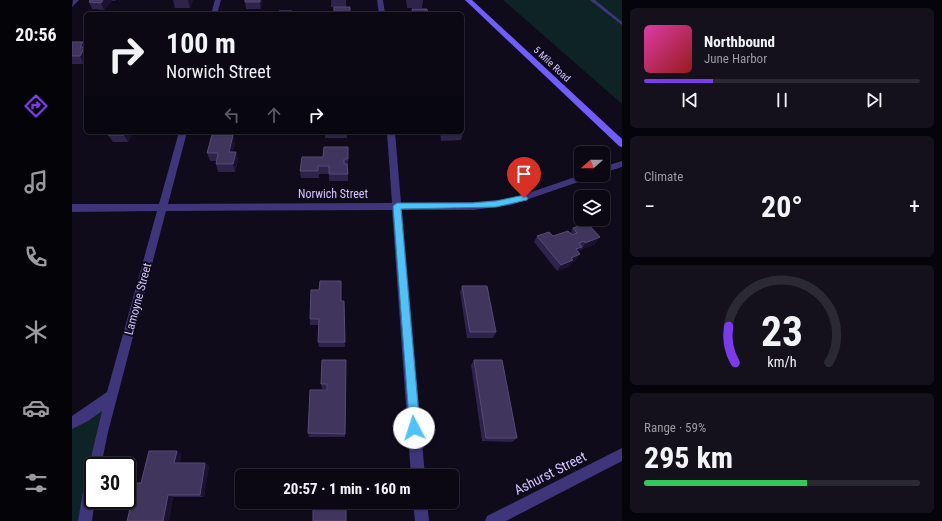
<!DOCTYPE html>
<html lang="en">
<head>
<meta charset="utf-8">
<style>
	:root { --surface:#0b0814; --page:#14111d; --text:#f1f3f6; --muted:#9a9aa0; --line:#2b2934; --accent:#7c3aed }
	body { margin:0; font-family:"Roboto Condensed",sans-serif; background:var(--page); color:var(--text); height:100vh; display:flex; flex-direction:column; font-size:15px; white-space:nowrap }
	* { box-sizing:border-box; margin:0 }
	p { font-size:13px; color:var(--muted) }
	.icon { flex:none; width:22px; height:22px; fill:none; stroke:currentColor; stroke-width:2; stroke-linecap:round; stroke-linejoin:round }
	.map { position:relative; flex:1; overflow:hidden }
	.side { display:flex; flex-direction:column; gap:8px; padding:8px; background:#06040b; width:320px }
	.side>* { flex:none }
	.top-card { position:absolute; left:12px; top:12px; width:380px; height:122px; border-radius:6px; box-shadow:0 1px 3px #0004,0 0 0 1px var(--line); background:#0b0814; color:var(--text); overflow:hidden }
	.needle { width:26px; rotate:249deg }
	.tools { position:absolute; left:502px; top:146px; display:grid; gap:8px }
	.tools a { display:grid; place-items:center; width:36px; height:36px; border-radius:6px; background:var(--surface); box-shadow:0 1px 3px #0004,0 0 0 1px var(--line); font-size:20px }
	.speed { position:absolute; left:12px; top:457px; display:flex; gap:8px; font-size:20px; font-weight:700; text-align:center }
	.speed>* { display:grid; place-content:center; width:52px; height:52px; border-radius:50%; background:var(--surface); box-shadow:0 1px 3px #0004,0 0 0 1px var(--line); line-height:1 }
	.speed .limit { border:2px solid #111; border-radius:6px; background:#fff; color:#111 }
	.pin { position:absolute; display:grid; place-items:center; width:34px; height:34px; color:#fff; margin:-41px -17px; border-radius:50% 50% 50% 0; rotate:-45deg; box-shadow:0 0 4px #0007 }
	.pin .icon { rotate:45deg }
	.me { position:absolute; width:44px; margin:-22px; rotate:355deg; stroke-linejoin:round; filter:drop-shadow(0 0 3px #0008) }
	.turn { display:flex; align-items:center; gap:14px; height:84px; padding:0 16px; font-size:18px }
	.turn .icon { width:52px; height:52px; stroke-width:2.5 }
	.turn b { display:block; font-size:28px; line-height:34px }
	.lanes { display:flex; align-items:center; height:38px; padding:0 16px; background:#0003; justify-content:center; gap:20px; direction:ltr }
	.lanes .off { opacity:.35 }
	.big { font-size:30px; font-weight:700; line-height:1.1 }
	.side .tile { flex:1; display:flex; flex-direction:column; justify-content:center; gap:6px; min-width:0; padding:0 14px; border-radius:6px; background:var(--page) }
	.side .dial { align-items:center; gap:0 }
	.dial svg { height:104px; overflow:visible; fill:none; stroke:var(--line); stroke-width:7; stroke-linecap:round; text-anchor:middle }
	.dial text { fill:var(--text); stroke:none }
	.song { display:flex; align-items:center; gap:12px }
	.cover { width:48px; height:48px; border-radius:6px; background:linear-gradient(135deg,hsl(320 70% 55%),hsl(0 70% 35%)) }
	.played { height:4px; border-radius:2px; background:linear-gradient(90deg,var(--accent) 25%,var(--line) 25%) }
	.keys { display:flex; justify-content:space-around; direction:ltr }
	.heat { display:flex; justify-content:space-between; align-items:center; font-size:22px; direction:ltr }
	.charge { height:6px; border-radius:3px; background:linear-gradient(90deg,#34c759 59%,var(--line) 0) }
	.trip { position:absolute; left:163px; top:469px; width:224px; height:40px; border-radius:6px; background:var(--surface); box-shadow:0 1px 3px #0004,0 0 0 1px var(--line); font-weight:700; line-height:40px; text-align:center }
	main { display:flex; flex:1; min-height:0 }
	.tab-bar { display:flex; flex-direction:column; width:72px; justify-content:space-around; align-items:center; background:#040308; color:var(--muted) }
	.tab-bar .icon { width:28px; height:28px }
	.tab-bar .active { color:var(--accent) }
	.tab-bar b { font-size:18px; color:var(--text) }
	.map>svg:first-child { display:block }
	.green { fill:#0e2325 }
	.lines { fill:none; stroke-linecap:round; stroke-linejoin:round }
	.service { fill:#3f357b; fill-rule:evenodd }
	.minor { fill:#3f357b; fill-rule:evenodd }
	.secondary { fill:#715cff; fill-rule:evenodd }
	.wall { fill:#2e234a }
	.shaded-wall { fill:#1a122f }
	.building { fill:#40355d; stroke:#574b76 }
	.route { fill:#4fc3f7; stroke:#337fa1 }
	.labels { text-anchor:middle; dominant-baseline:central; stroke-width:4; stroke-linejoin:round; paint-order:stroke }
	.far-street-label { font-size:10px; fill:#d2c5ff; stroke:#0f0b1b }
	.street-label { font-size:12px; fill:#d2c5ff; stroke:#0f0b1b }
	.near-street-label { font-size:14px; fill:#d2c5ff; stroke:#0f0b1b }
</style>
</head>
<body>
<main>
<nav class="tab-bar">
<b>20:56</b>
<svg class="icon active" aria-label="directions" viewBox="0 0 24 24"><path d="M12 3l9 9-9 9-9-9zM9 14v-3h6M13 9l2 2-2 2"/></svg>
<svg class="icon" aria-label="music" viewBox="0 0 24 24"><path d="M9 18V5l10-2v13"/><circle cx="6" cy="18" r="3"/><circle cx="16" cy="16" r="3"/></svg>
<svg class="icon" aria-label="phone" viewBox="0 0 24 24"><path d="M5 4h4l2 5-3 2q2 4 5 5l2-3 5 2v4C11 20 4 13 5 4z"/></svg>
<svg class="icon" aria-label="climate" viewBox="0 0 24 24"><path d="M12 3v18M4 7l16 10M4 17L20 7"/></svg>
<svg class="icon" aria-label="car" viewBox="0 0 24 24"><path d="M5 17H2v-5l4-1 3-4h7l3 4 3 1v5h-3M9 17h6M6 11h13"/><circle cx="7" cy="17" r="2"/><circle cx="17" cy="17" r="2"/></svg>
<svg class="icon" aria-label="filters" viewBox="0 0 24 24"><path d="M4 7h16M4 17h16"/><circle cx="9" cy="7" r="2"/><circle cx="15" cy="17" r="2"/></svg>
</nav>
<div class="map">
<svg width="550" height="521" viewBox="0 0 550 521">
	<rect width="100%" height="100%" fill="#0f0b1b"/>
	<!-- green -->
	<path class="green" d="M431,0H550V104Z
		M41,395L21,466L13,521H0V423Z"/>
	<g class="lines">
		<!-- service -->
		<path class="service" d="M518,0H523L550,22V25Z"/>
		<!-- minor -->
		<path class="minor" d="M1,0H7L0,7Z
			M143,0H149L145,14H139Z
			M305,0H311L313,14H307Z
			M107,132H115L96,204L320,203L315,132H323L329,203L401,202L439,199L509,175H522L521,177L439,205L401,210H330L353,476H339L320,210L94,211L36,432L29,466H21V500H23L20,521H6L14,474L18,469L17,466L30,411L16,421L0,429V416L35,392L85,211L0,212V204H87Z
			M550,161V167L531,173V167Z
			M550,448V461L434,521H413L415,516Z
			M341,502H355L357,521H343Z"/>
		<!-- secondary -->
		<path class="secondary" d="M393,0H400L550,139V147L547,146Z"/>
	</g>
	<!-- wall -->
	<path class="wall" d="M18,0H44L43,1H40L32,10L20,9L17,2Z
		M101,0H121L118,8H103Z
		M188,0L189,9H174L173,2Z
		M259,0H274V7H259Z
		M334,0H351L350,8H335Z
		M0,42H11L14,49V59L12,64H0Z
		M38,132H77L76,135H59L56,142H41L36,135Z
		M253,132H275V138H253Z
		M368,132H390L391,133L389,140L369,141Z
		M163,143L161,152H164L166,160L163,172H146L144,164V161H138L135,153Z
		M276,147V181H257V174H247V178H229L228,171L251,157Z
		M501,228L523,244L508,250L506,252L508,254L503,261L500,262L497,267L485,271L462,242L465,236H481L498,233Z
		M390,286L424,332L421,338H395L388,292Z
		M269,301H272L273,347H247L246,342L247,325H238V319Z
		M274,360L273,437H237L236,433L255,390V389H250L249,384Z
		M402,360L445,438L440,442L410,441L399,365Z
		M105,451L109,454L108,463H133L137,466L132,497H101L97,521H55L58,510L54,509L69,483Z"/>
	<!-- shaded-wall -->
	<path class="shaded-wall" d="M31,0H40V1L32,10L29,3Z
		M116,0H121L118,8Z
		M188,0H191L189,9L188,2Z
		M11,42L14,49V59L12,64L8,56V47Z
		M53,132H57L59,135L56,142L52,135Z
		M161,135L163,143L159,160L157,152Z
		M164,152L166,160L163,172L161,164Z
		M528,237L523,244L509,250L513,243Z
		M510,247L505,254L504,249Z
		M508,254L503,261L500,262L497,267L485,271L489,265L499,258Z
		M105,451L109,454L107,466L102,463Z
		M133,463L137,466L132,497L128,495Z
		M96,495L101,497L97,521H91Z"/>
	<!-- building -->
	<path class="building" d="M18,0H31L29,3L17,2Z
		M173,0H188V2H173Z
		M262,7H278V14H262Z
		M340,9H355L356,14H341Z
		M207,11H220L219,14H207Z
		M96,12H112L111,14H95Z
		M0,42H11L8,47H13L8,56H0Z
		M390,128L391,133H371V132H390Z
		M38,132H53L52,135H36Z
		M140,135H161L157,152H164L161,164H144L146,153H135Z
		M252,147H276V159H272V164H275L276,174H257V166H246V171H228L230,157H251Z
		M515,223L528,237L513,243L512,241L507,243L510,247L504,249L508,254L499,258L501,260L489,265L465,236L477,232L481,236L496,231L500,235L505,233L501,228Z
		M248,281H269V301H272L273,342H246L247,319H238L239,290H247Z
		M390,286H415L424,332H398Z
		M250,360H274L273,434L236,433L238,390H255V384H249Z
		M402,360H430L445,438H414Z
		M77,451H105L102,463H133L128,495H96L91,521H55L58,509H54L60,483H69Z
		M243,469H274V476H242Z
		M241,502H274V521H241Z"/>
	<!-- route -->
	<path class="route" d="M452,195L456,198L455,200L424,207L329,209L348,428L346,432L342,434L338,432L321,206L325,203H400L424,201Z"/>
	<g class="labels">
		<!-- far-street labels -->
		<g class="far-street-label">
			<text transform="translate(480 64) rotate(43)">5 Mile Road</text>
		</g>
		<!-- street labels -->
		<g class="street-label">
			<text x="261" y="194">Norwich Street</text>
			<text transform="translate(66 299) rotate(-75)">Lamoyne Street</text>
		</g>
		<!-- near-street labels -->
		<g class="near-street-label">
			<text transform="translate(478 473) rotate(-27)">Ashurst Street</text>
		</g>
	</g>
</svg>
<div class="tools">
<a><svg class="needle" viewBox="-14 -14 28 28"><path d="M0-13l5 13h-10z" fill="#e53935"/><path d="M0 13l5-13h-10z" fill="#9a9aa0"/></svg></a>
<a><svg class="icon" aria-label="layers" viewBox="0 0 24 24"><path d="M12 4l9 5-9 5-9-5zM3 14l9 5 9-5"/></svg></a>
</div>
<div class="speed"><div class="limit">30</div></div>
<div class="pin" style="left:452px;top:198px;background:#d93025"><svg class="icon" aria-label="arrive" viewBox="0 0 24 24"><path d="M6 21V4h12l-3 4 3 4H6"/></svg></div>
<svg class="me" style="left:342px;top:428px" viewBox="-20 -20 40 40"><circle r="19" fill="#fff"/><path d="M0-13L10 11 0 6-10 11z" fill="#4fc3f7"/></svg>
<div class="trip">20:57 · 1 min · 160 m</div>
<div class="top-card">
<div class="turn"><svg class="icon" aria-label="right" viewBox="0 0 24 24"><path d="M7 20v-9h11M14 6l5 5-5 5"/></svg><div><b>100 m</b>Norwich Street</div></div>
<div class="lanes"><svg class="icon off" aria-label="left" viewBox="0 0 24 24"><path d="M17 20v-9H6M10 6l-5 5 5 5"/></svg><svg class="icon off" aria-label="ahead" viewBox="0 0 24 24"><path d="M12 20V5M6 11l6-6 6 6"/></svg><svg class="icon" aria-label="right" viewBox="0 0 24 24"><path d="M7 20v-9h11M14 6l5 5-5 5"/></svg></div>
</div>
</div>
<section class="side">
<div class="tile">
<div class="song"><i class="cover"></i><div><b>Northbound</b><p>June Harbor</p></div></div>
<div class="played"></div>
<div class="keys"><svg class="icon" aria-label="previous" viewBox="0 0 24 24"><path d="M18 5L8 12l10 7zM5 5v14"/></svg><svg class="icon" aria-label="pause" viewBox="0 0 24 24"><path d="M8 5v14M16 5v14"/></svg><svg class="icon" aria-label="next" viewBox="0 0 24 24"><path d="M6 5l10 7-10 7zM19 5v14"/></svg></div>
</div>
<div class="tile"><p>Climate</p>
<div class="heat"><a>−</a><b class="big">20°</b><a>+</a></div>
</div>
<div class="tile dial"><svg viewBox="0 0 100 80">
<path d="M14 69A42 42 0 1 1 86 69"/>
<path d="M14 69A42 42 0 0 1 9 41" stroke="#7c3aed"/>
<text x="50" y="56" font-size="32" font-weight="700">23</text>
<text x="50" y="72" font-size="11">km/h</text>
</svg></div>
<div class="tile"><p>Range · 59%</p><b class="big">295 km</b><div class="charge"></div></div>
</section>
</main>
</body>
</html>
